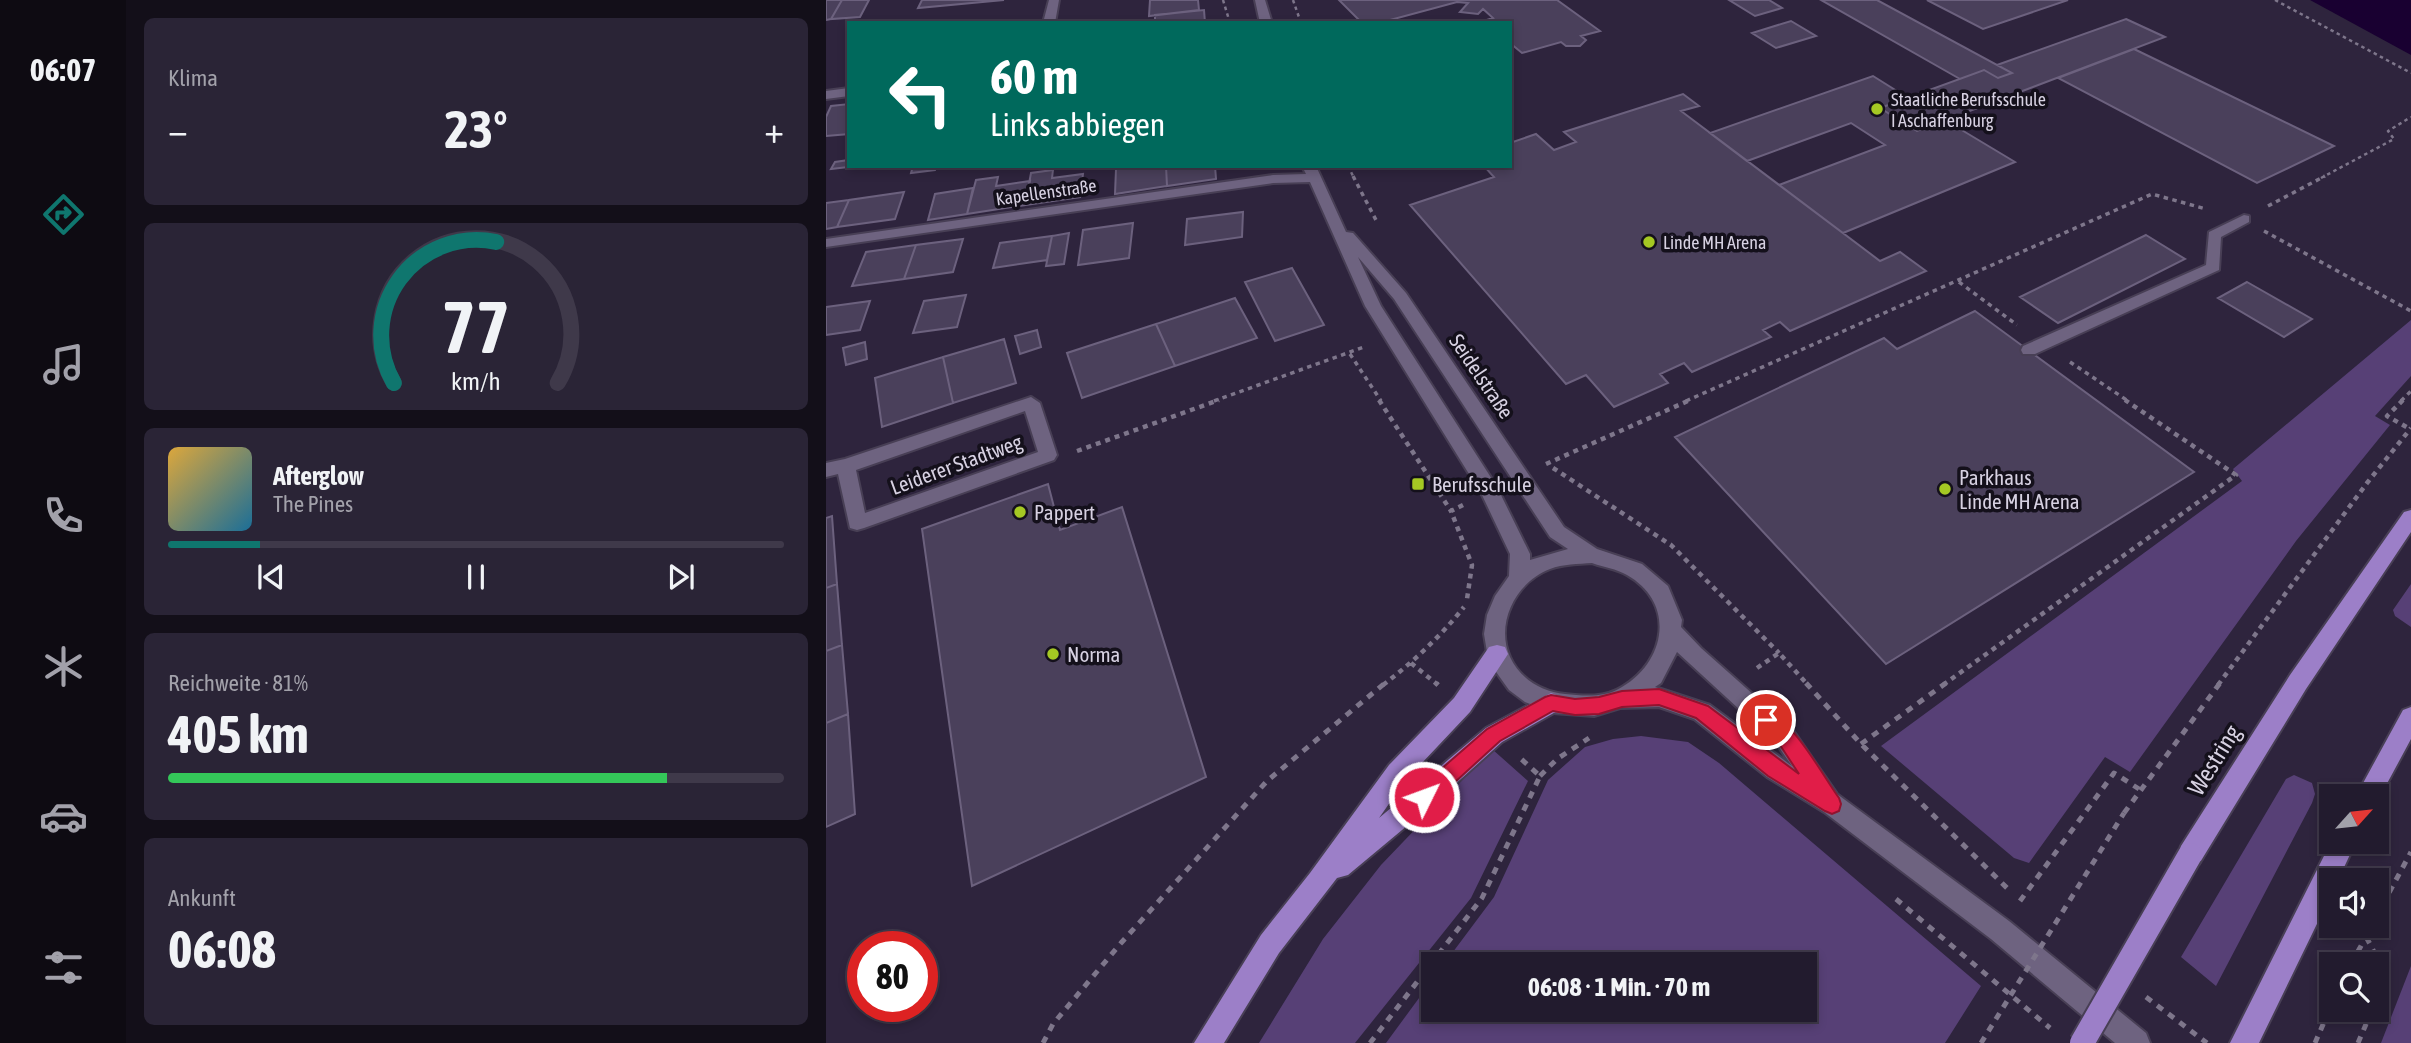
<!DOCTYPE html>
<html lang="de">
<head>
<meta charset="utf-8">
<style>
	:root { --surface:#221b2e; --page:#2a2436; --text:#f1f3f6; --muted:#a2a1aa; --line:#3f394a; --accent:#0f766e }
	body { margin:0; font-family:"Asap Condensed",sans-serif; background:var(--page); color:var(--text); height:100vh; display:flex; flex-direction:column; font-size:26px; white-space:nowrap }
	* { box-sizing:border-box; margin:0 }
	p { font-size:23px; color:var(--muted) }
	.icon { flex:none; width:38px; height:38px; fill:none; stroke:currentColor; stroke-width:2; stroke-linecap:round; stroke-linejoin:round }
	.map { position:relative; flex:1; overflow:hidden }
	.panel { display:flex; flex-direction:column; gap:18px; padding:18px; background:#130f19; width:700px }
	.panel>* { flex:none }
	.hud { position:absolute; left:21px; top:21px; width:665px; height:147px; border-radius:0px; box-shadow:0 4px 10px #0003,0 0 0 2px var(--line); background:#00695c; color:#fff; overflow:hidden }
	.needle { width:46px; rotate:63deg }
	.tools { position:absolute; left:1493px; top:784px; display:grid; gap:14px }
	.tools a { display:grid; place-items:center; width:70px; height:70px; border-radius:0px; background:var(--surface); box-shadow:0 4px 10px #0003,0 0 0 2px var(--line); font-size:35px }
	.speed { position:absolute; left:21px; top:931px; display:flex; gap:14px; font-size:35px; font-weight:700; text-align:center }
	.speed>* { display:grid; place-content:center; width:91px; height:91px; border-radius:50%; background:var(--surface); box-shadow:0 4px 10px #0003,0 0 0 2px var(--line); line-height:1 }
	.speed .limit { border:10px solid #d22; background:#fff; color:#111 }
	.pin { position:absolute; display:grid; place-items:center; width:60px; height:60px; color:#fff; margin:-30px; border:4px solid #fff; border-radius:50%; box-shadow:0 2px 7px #0007 }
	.me { position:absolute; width:77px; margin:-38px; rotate:48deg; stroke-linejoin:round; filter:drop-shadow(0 0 5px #0008) }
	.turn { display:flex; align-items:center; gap:24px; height:147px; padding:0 28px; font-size:32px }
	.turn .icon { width:91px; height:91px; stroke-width:2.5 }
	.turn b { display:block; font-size:49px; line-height:60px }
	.big { font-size:52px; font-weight:700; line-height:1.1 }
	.panel .widget { flex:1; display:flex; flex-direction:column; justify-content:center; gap:10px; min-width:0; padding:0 24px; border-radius:10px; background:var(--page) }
	.panel .dial { align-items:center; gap:0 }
	.dial svg { height:182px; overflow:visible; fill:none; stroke:var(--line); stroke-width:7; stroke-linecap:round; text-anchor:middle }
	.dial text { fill:var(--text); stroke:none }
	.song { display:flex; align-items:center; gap:21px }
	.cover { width:84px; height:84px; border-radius:10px; background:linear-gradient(135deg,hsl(40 70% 55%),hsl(200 70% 35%)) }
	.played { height:7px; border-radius:4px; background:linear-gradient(90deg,var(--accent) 15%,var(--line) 15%) }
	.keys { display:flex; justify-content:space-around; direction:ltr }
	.heat { display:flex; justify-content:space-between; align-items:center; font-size:38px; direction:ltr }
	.charge { height:10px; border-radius:5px; background:linear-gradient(90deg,#34c759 81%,var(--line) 0) }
	.trip { position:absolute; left:595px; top:952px; width:396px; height:70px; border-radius:0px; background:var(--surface); box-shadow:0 4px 10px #0003,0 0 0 2px var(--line); font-weight:700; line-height:70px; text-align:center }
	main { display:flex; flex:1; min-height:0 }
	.tabs { display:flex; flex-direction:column; width:126px; justify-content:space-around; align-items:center; background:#0e0b12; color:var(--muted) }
	.tabs .icon { width:49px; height:49px }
	.tabs .active { color:var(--accent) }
	.tabs b { font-size:32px; color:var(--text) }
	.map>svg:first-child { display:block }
	.green { fill:#574076 }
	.water { fill:#190031 }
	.building { fill:#4a405b; stroke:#6c617e; stroke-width:2 }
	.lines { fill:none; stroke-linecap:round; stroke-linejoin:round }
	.service-casing { stroke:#483f55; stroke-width:4 }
	.minor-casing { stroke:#483f55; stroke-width:4 }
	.trunk-casing { stroke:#483f55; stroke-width:4 }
	.path-far3 { stroke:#7e768b; stroke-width:2.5; stroke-dasharray:3.5 3.5; stroke-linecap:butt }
	.path-far2 { stroke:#7e768b; stroke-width:3.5; stroke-dasharray:4.5 4.5; stroke-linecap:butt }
	.path-far1 { stroke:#7e768b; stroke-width:4.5; stroke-dasharray:5 5; stroke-linecap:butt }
	.path { stroke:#7e768b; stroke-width:5; stroke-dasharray:7 7; stroke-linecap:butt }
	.service { fill:#6e6380; fill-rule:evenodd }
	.minor { fill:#6e6380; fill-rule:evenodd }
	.trunk { fill:#9c7fc8; fill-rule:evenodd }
	.trunk-bridge-casing { stroke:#483f55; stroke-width:28; stroke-linecap:butt }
	.path-bridge { stroke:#7e768b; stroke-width:5; stroke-dasharray:7 7; stroke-linecap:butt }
	.trunk-bridge { stroke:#9c7fc8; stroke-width:24 }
	.route { fill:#e11d48; stroke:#92132f; stroke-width:2 }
	.poi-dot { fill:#a5c823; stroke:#14101b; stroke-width:2.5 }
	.labels { text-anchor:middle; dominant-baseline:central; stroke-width:7; stroke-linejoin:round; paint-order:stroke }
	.far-poi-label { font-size:18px; fill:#d7d1e2; stroke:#14101b; text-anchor:start }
	.far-street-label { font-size:18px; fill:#d7d1e2; stroke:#14101b }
	.street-label { font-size:21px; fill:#d7d1e2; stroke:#14101b }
	.poi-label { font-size:21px; fill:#d7d1e2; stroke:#14101b; text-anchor:start }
	.near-street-label { font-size:24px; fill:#d7d1e2; stroke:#14101b }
</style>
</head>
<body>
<main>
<nav class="tabs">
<b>06:07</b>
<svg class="icon active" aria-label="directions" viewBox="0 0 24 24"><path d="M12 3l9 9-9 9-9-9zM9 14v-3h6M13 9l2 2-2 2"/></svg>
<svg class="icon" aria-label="music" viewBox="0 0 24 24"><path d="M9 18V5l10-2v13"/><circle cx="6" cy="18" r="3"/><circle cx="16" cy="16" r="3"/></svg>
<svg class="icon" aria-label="phone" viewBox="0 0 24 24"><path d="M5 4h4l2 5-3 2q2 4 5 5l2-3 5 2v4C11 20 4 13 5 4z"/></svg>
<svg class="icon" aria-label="climate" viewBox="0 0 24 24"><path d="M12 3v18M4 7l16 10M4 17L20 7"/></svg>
<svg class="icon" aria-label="car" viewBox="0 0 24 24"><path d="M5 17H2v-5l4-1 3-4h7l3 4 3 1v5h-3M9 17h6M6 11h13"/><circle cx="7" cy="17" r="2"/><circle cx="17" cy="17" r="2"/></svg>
<svg class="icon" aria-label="filters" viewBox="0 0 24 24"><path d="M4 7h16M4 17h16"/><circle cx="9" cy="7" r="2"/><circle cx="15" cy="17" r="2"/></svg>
</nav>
<section class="panel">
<div class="widget"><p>Klima</p>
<div class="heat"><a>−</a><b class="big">23°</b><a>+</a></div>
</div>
<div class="widget dial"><svg viewBox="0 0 100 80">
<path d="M14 69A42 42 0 1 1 86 69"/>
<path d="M14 69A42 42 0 0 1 59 7" stroke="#0f766e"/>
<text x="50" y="56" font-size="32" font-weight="700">77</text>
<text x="50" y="72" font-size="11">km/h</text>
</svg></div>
<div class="widget">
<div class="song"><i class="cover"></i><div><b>Afterglow</b><p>The Pines</p></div></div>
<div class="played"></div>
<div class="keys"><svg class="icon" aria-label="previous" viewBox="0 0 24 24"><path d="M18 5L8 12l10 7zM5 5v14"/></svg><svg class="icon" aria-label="pause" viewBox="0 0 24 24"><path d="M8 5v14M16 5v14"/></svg><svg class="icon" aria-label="next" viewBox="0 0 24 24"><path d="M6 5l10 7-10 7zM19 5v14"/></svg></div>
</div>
<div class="widget"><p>Reichweite · 81%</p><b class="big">405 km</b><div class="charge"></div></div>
<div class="widget"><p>Ankunft</p><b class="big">06:08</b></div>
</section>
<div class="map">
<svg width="1585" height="1043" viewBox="0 0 1585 1043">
	<rect width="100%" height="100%" fill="#2e243d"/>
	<!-- green -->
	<path class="green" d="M1585,320V376L1549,416L1564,425L1470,541L1304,772L1279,757L1203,863L1188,858L1055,746L1416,481L1407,469Z
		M1585,584V627L1569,616L1567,610Z
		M815,736L862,742L893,763L1155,986L1119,1043H560L607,979V1010H978V964H618L668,897L722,780L759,747L787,739Z
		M666,749L702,781L645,898L529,1043H433L497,939L555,865Z
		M1468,775L1486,783L1489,794L1486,803L1390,986L1355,957L1460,779Z
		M1585,966V1043H1555Z"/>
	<!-- water -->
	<path class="water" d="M1484,0H1585V55Z"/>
	<!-- building -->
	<path class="building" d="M0,0H16L5,19L0,20Z
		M16,0H43L34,17L5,19Z
		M96,0H178L92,8Z
		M324,0H372L373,10L323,16Z
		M513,0H731L774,31L755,36L760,40L754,46H740L735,42L696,53L684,43V23H660L657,21L667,18L657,9L652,14L634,12L642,3L631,2L553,23H536Z
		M903,0H943L956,8L929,16Z
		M995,0H1051L1186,73L1172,78L1158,70L1134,79Z
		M1101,0H1242L1157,29Z
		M378,10L379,23H329V15Z
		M1300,19L1339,37L1091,131L1054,108L1158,70L1172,78L1186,73L1171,65Z
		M965,21L990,36L950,48L926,33Z
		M1308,49L1508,146L1431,183L1232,78Z
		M1047,76L1082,98L1054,108L1091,131L1119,120L1189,162L1017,233L953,185L1059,145L1025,123L921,161L884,133Z
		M857,94L873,106L855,111L1054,261L1074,252L1100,271L964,331L954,322L937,330L945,337L866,372L858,363L834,374L842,383L788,407L760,375L740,384L584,205L668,177L658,166H684V143L710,134L728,150L750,142L738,132Z
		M23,104V134L0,136V117L5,106Z
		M23,160V166H31L5,169L9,162Z
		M87,166H111L109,170L85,173Z
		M310,166H340L341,186L289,194L290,169Z
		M340,166H389L390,179L341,186Z
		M227,170L226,178L257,174L254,197L199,205L205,173Z
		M172,177L170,186L204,181L199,205L141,214L150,180Z
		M147,188L141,214L102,220L109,194Z
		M78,192L69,219L11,227L23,200Z
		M23,200L11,227L0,229V203Z
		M417,212L416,237L359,245L361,219Z
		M307,223L303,258L252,265L257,230Z
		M243,233L238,264L220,266L226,236Z
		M1320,235L1359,259L1232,323L1194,297Z
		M226,236L221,260L167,268L174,243Z
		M137,239L127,272L78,279L90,245Z
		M90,245L78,279L26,286L40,252Z
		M466,268L498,325L449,341L419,282Z
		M1421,282L1486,319L1458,337L1392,298Z
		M140,295L131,327L87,333L98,301Z
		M409,298L431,338L349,366L330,324Z
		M44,301L34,330L0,335V307Z
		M1149,311L1368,472L1060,664L849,437L1058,338L1071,349Z
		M330,324L349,366L256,398L241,353Z
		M211,330L215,347L194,354L189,336Z
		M178,339L190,383L127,403L117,357Z
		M39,342L41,359L20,365L17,348Z
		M117,357L127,403L56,427L49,378Z
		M222,484L234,530L296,507L380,777L146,886L96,529Z
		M6,516L11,584L0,588V518Z
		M11,584L16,645L0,651V588Z
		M16,645L22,714L0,723V651Z
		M22,714L29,814L0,827V723Z"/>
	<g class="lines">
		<defs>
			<path id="service" d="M1418,215L1423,216V222L1395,237L1393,270L1209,354H1197L1195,350L1197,346L1380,265L1383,232Z"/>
			<path id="minor" d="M223,0H233L229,23H217Z
				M429,0H439L446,23H434Z
				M23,88V96L0,99V91Z
				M476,166H490L520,232L527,233L580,293L738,527L771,549L816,564L842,586L856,620L855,627L875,648L966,729L1011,794L1183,921L1320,1033L1324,1043H1289L1165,939L998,812L941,777L868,719L833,707L794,708L768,716L727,713L699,702L683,690L668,669L661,652L658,634L661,615L669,596L683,576L684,554L656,495L539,306L484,182L447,183L0,247V239L447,175L480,174ZM532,257L568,299L724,537L742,549L704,560V554L671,487L555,306ZM766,563C777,567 791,569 801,575C850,603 840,661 796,687C779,698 758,696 739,694C716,692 694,679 684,657C669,623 690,582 724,569C737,564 752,564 766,563ZM851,652L950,743L966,766L884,705L829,687L835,683Z
				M205,397L214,403L231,455L228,460L38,528L31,530L24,528L12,474L0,477V463L19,459ZM199,411L212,452L39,513L30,470Z"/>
			<path id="trunk" d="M1585,510V532L1480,689L1373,864L1364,867L1355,864L1352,855L1355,846L1464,675L1578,512Z
				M671,645L679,647L682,654L644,712L579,781L553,818L660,728L725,693L733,696L736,703L733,710L676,742L606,805L522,875L511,878L453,953L398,1043H368L435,935L484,873L563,765L628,698L663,647Z
				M1585,707V739L1550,804V796H1530L1577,710Z
				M1505,842H1530L1512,880H1505V895L1433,1043H1404Z"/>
		</defs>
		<!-- service casing -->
		<use href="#service" class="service-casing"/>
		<!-- minor casing -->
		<use href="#minor" class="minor-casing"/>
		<!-- trunk casing -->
		<use href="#trunk" class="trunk-casing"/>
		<!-- path-far3 -->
		<path class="path-far3" d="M397,0L404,23
			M467,0L475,23
			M1449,0L1585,73
			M522,166L528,178
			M1495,178L1568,139L1562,131L1585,117"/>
		<!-- path-far2 -->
		<path class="path-far2" d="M527,176L551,222
			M1442,206L1499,176
			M1438,231L1585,311
			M1133,282L1191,325
			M524,354L555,401
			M1244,362L1302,401
			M388,401L538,347
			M860,401L1326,194L1380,209
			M1575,401L1585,391"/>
		<!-- path-far1 -->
		<path class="path-far1" d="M553,400L625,511
			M1577,400L1561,416L1584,429
			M251,451L393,400
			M720,464L864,400
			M727,468L845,545L953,653
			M637,505L625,511L646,565L641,599
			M585,663L612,685
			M931,668L953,653L982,685
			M557,685C587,662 614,637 638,607
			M1117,685L1410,475L1299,400
			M1392,685L1541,483L1585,428"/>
		<!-- path -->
		<path class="path" d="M610,683L612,685
			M980,683L1035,744L1181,888
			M1035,744L1120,683
			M714,776L731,759L763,738
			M1298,813L1394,683
			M1070,899L1224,1028
			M1194,901L1288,773L1313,789
			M1550,917L1585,852
			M1540,937C1552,957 1558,975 1550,998
			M1525,964L1546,926
			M1320,997L1381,1043
			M217,1043L227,1024L295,943L441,781L559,683
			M544,1043L656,898L714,776L694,758
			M1489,1043L1505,1006
			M1532,1043L1546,1010"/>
		<!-- service -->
		<use href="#service" class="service"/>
		<!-- minor -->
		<use href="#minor" class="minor"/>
		<!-- trunk -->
		<use href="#trunk" class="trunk"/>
		<defs>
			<path id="trunk-bridge" d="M1256,1043L1364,855"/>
		</defs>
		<!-- trunk-bridge casing -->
		<use href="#trunk-bridge" class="trunk-bridge-casing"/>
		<!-- path-bridge -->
		<path class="path-bridge" d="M1155,1043L1298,813"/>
		<!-- trunk-bridge -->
		<use href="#trunk-bridge" class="trunk-bridge"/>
	</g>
	<!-- route -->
	<path class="route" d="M833,689L882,706L973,774L952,742L931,720L934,714L940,711C969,722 995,773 1013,798L1015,804L1013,811L1006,814L999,811L942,776L870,718L833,705L796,707L773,714L749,715L727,711L674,741L605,804L598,806L591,804L589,797L591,790L661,729L719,697L725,695L749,699L773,697L796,691Z"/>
	<!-- markers -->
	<g class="poi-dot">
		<circle cx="1051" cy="109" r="7"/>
		<circle cx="823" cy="242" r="7"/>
		<rect x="585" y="477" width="14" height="14" rx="3.5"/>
		<circle cx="1119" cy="489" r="7"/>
		<circle cx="194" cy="512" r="7"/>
		<circle cx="227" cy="654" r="7"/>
	</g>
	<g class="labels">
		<!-- far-poi labels -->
		<g class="far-poi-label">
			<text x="1065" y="99">Staatliche Berufsschule<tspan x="1065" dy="21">I Aschaffenburg</tspan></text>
			<text x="837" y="242">Linde MH Arena</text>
		</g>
		<!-- far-street labels -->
		<g class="far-street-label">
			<text transform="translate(220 192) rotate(-8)">Kapellenstraße</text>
		</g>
		<!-- street labels -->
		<g class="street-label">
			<text transform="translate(656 376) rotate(56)">Seidelstraße</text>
			<text transform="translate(130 464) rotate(-20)">Leiderer Stadtweg</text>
		</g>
		<!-- poi labels -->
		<g class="poi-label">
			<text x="1133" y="477">Parkhaus<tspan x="1133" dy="24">Linde MH Arena</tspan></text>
			<text x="606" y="484">Berufsschule</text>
			<text x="208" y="512">Pappert</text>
			<text x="241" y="654">Norma</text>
		</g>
		<!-- near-street labels -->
		<g class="near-street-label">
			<text transform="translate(1388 760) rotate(-58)">Westring</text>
		</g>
	</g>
</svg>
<div class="tools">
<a><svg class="needle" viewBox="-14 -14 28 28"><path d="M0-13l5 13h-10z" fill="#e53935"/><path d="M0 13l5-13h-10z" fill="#a2a1aa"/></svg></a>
<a><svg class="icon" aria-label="sound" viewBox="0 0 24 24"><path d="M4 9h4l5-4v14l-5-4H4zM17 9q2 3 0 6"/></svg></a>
<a><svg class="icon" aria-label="search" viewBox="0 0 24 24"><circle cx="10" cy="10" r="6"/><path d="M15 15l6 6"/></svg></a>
</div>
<div class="speed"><div class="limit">80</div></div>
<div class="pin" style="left:940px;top:720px;background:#d93025"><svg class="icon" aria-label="arrive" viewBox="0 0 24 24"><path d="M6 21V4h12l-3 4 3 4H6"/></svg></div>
<svg class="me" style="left:598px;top:797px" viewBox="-20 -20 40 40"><circle r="17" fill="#e11d48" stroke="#fff" stroke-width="3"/><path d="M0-11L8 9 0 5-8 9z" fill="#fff"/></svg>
<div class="trip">06:08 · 1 Min. · 70 m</div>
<div class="hud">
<div class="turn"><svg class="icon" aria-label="left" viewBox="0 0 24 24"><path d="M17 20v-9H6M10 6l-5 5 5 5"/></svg><div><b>60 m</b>Links abbiegen</div></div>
</div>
</div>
</main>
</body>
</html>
